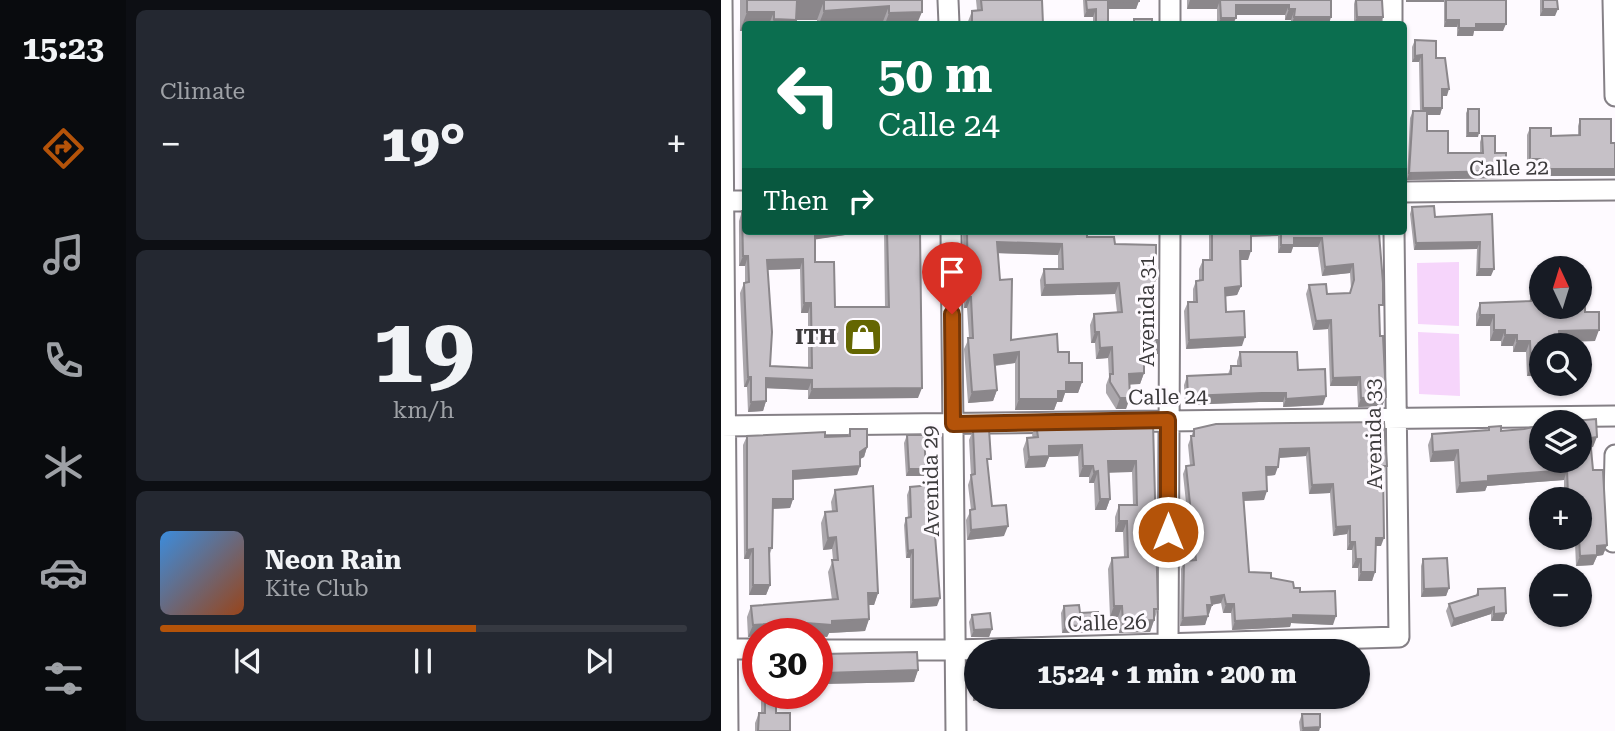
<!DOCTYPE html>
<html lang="en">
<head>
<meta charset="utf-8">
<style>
	:root { --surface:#171b24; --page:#242831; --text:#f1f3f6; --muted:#9ea1a6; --line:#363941; --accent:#b45309 }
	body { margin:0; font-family:"Roboto Serif",serif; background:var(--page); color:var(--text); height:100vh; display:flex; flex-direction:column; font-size:26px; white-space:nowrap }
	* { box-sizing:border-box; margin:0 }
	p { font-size:23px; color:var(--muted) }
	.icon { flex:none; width:38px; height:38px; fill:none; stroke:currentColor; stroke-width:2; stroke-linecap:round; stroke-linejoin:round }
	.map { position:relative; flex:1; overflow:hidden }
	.drawer { display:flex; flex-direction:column; gap:10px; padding:10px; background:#0d0f14; width:595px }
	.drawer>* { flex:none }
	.guide { position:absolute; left:21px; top:21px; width:665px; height:214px; border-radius:7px; box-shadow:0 2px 5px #0004; background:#0b6e4f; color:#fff; overflow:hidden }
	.needle { width:46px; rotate:356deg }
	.tools { position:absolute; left:808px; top:256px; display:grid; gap:14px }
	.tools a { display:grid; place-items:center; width:63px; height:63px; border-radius:50%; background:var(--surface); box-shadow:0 2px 5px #0004; font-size:35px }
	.speed { position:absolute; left:21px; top:618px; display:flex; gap:14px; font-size:35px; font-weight:700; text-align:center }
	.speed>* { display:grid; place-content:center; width:91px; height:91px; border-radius:50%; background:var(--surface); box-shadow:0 2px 5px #0004; line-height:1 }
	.speed .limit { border:10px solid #d22; background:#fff; color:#111 }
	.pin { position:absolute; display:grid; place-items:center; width:60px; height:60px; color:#fff; margin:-72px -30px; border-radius:50% 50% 50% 0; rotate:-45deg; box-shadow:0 0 7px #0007 }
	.pin .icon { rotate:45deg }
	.me { position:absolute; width:77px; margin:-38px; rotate:0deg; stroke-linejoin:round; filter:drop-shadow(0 0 5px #0008) }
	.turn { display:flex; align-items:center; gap:24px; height:147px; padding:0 21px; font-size:32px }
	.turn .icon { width:91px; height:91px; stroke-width:2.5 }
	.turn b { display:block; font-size:49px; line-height:60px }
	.then { display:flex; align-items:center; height:66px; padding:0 21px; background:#0003; gap:14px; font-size:26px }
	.big { font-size:52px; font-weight:800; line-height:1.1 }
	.drawer .tile { flex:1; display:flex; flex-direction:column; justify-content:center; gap:10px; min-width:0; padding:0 24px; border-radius:10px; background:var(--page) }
	.drawer .dial { align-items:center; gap:0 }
	.dial b { font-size:91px; line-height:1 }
	.song { display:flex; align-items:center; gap:21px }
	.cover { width:84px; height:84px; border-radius:10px; background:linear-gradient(135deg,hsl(210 70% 55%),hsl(20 70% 35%)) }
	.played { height:7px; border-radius:4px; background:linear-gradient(90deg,var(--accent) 60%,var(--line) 60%) }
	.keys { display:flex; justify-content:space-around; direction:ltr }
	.heat { display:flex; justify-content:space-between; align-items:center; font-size:38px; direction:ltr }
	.trip { position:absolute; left:243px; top:639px; width:406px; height:70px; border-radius:35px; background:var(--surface); box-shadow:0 2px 5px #0004; font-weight:800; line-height:70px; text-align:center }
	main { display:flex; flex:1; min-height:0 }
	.dock { display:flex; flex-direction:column; width:126px; justify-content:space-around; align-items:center; background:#090b0e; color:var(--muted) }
	.dock .icon { width:49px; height:49px }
	.dock .selected { color:var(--accent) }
	.dock b { font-size:32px; color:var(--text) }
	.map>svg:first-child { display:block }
	.green { fill:#f6d5fb }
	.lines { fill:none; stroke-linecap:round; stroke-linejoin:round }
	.minor-casing { stroke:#858086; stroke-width:23 }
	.minor { stroke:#fff; stroke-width:19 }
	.wall { fill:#aaa6ab; fill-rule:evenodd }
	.shaded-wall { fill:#8b878b }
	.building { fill:#c6c1c7; stroke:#8b878b; stroke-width:2; fill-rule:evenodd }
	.route-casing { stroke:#753606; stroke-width:18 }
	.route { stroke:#b45309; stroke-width:12 }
	.labels { text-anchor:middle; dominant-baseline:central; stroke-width:6; stroke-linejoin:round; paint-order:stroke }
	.street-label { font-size:21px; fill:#3c3a3c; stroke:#fefaff }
	.poi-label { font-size:21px; font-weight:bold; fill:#3c3a3c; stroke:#fefaff; text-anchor:end }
</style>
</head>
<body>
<main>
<nav class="dock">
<b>15:23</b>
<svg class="icon selected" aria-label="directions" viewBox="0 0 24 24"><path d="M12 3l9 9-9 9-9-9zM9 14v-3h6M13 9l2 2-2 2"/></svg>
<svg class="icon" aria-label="music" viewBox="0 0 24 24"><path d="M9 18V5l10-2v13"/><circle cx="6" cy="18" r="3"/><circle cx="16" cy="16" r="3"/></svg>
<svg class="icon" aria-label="phone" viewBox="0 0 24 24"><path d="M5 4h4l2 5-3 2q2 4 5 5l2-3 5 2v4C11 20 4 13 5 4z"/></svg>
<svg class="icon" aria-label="climate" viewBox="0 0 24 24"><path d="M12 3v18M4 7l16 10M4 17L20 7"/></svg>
<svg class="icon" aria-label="car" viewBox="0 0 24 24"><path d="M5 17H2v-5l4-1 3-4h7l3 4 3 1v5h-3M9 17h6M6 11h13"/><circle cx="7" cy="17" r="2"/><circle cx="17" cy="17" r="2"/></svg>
<svg class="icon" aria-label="filters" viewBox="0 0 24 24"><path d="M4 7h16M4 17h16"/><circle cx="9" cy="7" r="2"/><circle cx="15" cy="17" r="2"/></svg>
</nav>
<section class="drawer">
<div class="tile"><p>Climate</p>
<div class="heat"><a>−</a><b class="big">19°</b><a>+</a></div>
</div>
<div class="tile dial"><b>19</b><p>km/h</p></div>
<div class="tile">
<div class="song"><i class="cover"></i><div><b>Neon Rain</b><p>Kite Club</p></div></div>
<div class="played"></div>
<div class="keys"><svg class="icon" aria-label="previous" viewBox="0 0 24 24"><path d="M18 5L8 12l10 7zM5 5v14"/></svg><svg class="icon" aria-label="pause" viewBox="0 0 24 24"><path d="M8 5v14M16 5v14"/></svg><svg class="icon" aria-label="next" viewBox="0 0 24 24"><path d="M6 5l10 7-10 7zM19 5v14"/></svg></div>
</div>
</section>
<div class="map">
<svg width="894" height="731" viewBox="0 0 894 731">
	<rect width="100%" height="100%" fill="#fefaff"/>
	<!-- green -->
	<path class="green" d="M738,262V326L697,324L696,263Z
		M697,332L738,334L739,396L698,394Z"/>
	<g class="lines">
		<defs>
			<path id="minor" d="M1,0L7,731
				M227,0L228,24
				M449,0V24
				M671,0V24
				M892,0L894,96
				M682,192L894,190
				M0,201H24
				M230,231L235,731
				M0,426L894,416
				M892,542L894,455
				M447,644L449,231
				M0,649H37
				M96,650H234L678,637L673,231"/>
		</defs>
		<!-- minor casing -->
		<use href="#minor" class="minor-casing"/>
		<!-- minor -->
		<use href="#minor" class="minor"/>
	</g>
	<!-- wall -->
	<path class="wall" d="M19,0H201L196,24H96V20H75L73,24H24V31H19Z
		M255,0H321L322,24H246L251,11L256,10Z
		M362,0H418L415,9H387V24H372V17H363Z
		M466,0H610L608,24H570V20H564V15H515L512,24H496V9H466Z
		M634,0H661L662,17L659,24H633V4Z
		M685,0H785L782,31H753L752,36H736V27H723V2H685Z
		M819,0H836L834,16H819Z
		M694,40L715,58L726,96H721V108L719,115H706V131L727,153H759V142L761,136L774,153L782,178L686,180L689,118L692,111H699L698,62H691V47Z
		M747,109L757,137H745V113Z
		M859,119L890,143H894V176H820V166H806V135L809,128L830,136L857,135V126Z
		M691,207L714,217L771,214L770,276H755L756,249L693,250L689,214Z
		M21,211L24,231H126L124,235L94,239V262L114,307H164L163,231H199L197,398L87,399V390L45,388V401L42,411L27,412L26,387H23L19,293L23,283H24V266H18V221ZM79,269L80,313H87V368L49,366L47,270Z
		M242,231H366V237L394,244L435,279L429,299H426L429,340L436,353L432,364L423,365V373L419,384H409L405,409H395L385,393V385L388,377L387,358L375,359L374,343H370L369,325L373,314L396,312L394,294L320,296L319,280L323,269H337V255L277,253L279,280L290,340L337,352L348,363L361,382L357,393H344L341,402H336L333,410H294V363L274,366L276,390L272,401L247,403L243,349L248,338L246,308H243Z
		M488,231H631V234L658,313L659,336L665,397L661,406L637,407L636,386H609L607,329L592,330L585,294L588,285L606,294L629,293L630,289L629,273L601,276L597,247H572L570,253H557V236H530L527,260H519L520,286L516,295L505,296V312L521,346L465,349L463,311L467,302H472V289L475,281H478V269L482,260H488Z
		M810,296L864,312L874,341L838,342L821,345V376H806L805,352H792V346H780V341H769V326H755V314L759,303L808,302Z
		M519,352L577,370L602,405L562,407V402H538L464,405L463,385L466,376L507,374L510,366H516V361Z
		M859,422L872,447H870L872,470L886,545L882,555L876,556L872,565L855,566L854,543L836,544V537H859L843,495V480L766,486L764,491L735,493L733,461L709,462L707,445L711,434L767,430L768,427L780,431L803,429Z
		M432,423L437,609L429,632L398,633L397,617H389L387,569L391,558L403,557L402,532H394V517L398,505H412L411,472H388L389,499L385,510H374L373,483H368V477H358L357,456L328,457L324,467L304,468L302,449L306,438H312L311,435L315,424Z
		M495,424L666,466L662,474L660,546H655L654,572L651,581H637V568H631V550H626V534L612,536L609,493L588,494L585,456L558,458L554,475L546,476L543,500L522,501L528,572L550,578L579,592L612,625L570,623L569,627L511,630L510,613H502L500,603L491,605L488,614H487L484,625L459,626L460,569L463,561L471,560L462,474L465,466L469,465L467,445L473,429Z
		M129,429L146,447L143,457L139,459V466L136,475L72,480V499L69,508L52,509L51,548L48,556L49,585L45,595H28V559H23L22,445L26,436H127Z
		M252,430L267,467L271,506L283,536L246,540L245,520L250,510L247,485L250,476L248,440Z
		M186,435L205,469L203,476H185L183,443Z
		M189,487L216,606L189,608V558H185L183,525L185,518H187L186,495Z
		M114,490L157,593L153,605H148V619L144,631L108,633L106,637L96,634H37V636L27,637L26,617L30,606L111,600L107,572L112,560L111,549L102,550L100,523L104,512L111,511L110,502Z
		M702,559L728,588L725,596L700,597V566Z
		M757,589L785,613L782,621H770V614L730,627L725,611L728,604L755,595Z
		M343,606L359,613L374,632L341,633L340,613Z
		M251,615L271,629L268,637H250L248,622Z
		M102,654L197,670L193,682L99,684L98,665Z
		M253,658L256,696L252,701L251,666Z
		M43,693H67V695H55V713L69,731H34V723L38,713H40V701Z
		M522,696H559L557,703L530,705L528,697L522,698Z
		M581,714L599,727L598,731H579L578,722Z"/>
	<!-- shaded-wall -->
	<path class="shaded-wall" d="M469,0H499L496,9H466Z
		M685,0H723V2H685Z
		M76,1H103L96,20H75L73,24H51L53,19Z
		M418,1L415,9H384L387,2Z
		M515,5H568L564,15H511Z
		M168,6L161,24H98L103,11Z
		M375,9L372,17H363L366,10Z
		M568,9H574L570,20H564Z
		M822,9H837L834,16H819Z
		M26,12H53L48,24H24V31H19Z
		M201,12L196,24H164L168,13Z
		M573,17H610L608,24H571Z
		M636,17H662L659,24H633Z
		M500,18H515L512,24H497Z
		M725,20H738L736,27H723Z
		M755,24H785L782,31H753L752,36H736L738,28Z
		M701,55L698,62H691L694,56Z
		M721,89H728L726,96H718Z
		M702,108H721L719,115H699Z
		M747,133H758L757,137H745Z
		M809,159H822L820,166H806Z
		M822,169H894V176H820Z
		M785,171L782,178L686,180L688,173Z
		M94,231H126L124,235L91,240Z
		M529,231H559L557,236L527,237Z
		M573,238H601L597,247H572L570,253H557L560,245Z
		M276,242L341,244L337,255L272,253Z
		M759,242L756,249L693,250L695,243Z
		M519,251H530L527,260H516Z
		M22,256H27L24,266H18Z
		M82,259L79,269L42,270L46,260Z
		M632,264L629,273L601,276L604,267Z
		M758,269H773L770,276H755Z
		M432,279H435L429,299H421L425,288Z
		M398,283L394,294L320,296L324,285Z
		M520,286L516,295L501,297L504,288Z
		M247,297H250L246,308H243Z
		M83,303H90L87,313H80Z
		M759,315H773L769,326H755Z
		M610,320L607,329L592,330L595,321Z
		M773,330H784L780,341H769Z
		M878,330L874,341L834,342L838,331Z
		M374,332H378L374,343H370Z
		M784,335H796L792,346H780Z
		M524,337L521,346L465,349L468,340Z
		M796,341H809L805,352H792Z
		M391,347L387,358L375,359L379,348Z
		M298,352L294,363L269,366L273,355Z
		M436,353L432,364L419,365L423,354Z
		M810,365H821V376H806Z
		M423,373L419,384L404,385L408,374Z
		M27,377H30L26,387H23Z
		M639,377L636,386H609L612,378Z
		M45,378L91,380L87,390L41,388Z
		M345,382H361L357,393H344L341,402H336L333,410H294L298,399L337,391Z
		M201,388L197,398L87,399L91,389Z
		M276,390L272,401L247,403L251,392Z
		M541,393H565L562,402H538L464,405L467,396Z
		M605,396L602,405L562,407L565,399Z
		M665,397L661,406L637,407L640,398Z
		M399,398H409L405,409H395Z
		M45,401L42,411L27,412L30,402Z
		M876,437L872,447L866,448L869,438Z
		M361,445L357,456L328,457L324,467L304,468L308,457L328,446Z
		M146,447L143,457L135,461L139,452Z
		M588,448L585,456L556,458L559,449Z
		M737,450L733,461L709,462L712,452Z
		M387,461H415L411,472L383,473Z
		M139,466L136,475L68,480L72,471Z
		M362,466H372L368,477H358Z
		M545,467H557L554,475L542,476Z
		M188,469H205L203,476H185Z
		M846,470L843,480L766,486L764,491L735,493L739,483L767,476Z
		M377,471L373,483H368L373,472Z
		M612,484L609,493L588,494L591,485Z
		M546,491L543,500L519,501L522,493Z
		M52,499H72L69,508L48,509Z
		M379,499H389L385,510H374Z
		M398,521H406L402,532H394Z
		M287,526L283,536L246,540L250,530Z
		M629,526L626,534L612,536L615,527Z
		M115,537L111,549L102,550L107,538Z
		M838,537H856L854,543L836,544Z
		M655,538H663L660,546H652Z
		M629,542H634L631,550H626Z
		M886,545L882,555L876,556L872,565L855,566L859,556L876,546Z
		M32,549L28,559H23L26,550Z
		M192,550L189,558H185L187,551Z
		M635,559H640L637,568H631Z
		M640,572H654L651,581H637Z
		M32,585H49L45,595H28Z
		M728,588L725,596L700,597L703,589Z
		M147,593H157L153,605H143Z
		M503,595L500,603L489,605H491L488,614H483L490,597Z
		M219,598L216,606L189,608L192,600Z
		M505,604H513L510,613H502Z
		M393,606H401L397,617H389Z
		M773,607L770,614L730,627L733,619Z
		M785,613L782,621H770L773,614Z
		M572,615L615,616L612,625L570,623L569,627L511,630L514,621Z
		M487,616L484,625L459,626L462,618Z
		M148,619L144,631L108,633L106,637L96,636V634H37V636L27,637L32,625Z
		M433,620L429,632L398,633L402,622Z
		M377,625L374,632L341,633L344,626Z
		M271,629L268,637H250L253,630Z
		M197,670L193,682L99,684L103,673Z
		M49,693H67V695H48Z
		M255,693L256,696H288L252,701Z
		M320,696H409L378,700L319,699Z
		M478,696H498V699L476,701Z
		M533,696H559L557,703L530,705Z
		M599,727L598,731H581L582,728Z"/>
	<!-- building -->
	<path class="building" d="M26,0H201V12L168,13V6L103,11V1H76L75,20L53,19V12H26Z
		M260,0H321L322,24H251V11L261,10Z
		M365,0H418V1L387,2V24H375V9L366,10Z
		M499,0H610V17H573L574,9H568V5H515V18H500Z
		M635,0H661L662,17H636Z
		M725,0H785V24H755V28H738V20H725Z
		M822,0H836L837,9H822Z
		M413,19H431V24H413Z
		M694,40L715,41V58H724L728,89H721V108H702L701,55L694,56Z
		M747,109H758V133H747Z
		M692,111H706V131H727V153H762L761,136H774V153H785V171L688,173Z
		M859,119H890V143H894V169H822V159H809V128H830V136L859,135Z
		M713,206L714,217L771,214L773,269H758L759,242L695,243L691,207Z
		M21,211H24V231H94V262H113L114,307H168L166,231H199L201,388L91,389V380L45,378V401L30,402V377H27L23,283L28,282L27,256H22ZM82,259L83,303H90L91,368L49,366L51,332L46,260Z
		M246,231H366V237H393L394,244L435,245V279H432L433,288H425L429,340H436V353L423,354V373L408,374L409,398H399L389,382V374H392L391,347L379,348L378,332H374L373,314L401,312L398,283L324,285L323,269H342L341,244L276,242L279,280L291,279L290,340L336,334L337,352H348V363H361V382H345V391H337V399H298V352L273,355L276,390L251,392L247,338H252L250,297H247Z
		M491,231H530V251H519L520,286L504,288L505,312L523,311L524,337L468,340L467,302H476L475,281L482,280V260H491Z
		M560,231H631V234L658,233L662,283V305H658L659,336H662L665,397L640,398L639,377L612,378L610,320L595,321L588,285L605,284L606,294L629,293L633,280L632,264L604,267L601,238H573V245H560Z
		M821,295V306H864V312H878V330L838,331L839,345H821V365H810L809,341H796V335H784V330H773V315H759V303L810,301V296Z
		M519,352H576L577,370L604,369L605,396L565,399V393H541L467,396L466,376L510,374V366H520Z
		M875,419L876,437L869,438L872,470H882L886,545L876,546V555L859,556L858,537H859V499H842L844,494H847L846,470L767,476V481L739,483L737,450L712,452L711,434L768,430V427L780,426V431L803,429L821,425V460H859V422H840Z
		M663,422L666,466H662L663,538H655L654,572H640V559H635L634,542H629V526L615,527L612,484L591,485L588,448L559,449L557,467H545L546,491L522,493L528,572L550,573V578L572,582L573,588H579V592L614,591L615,616L572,615V618L514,621L513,604H505L503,595L490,597L491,605H486L487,616L462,618L463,561L475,560L465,466L473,465L470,436H473V429L495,424Z
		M432,423L437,609H433V620L402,622L401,606H393L391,558L407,557L406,521H398V505H416L415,461H387L389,499H379L377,471L373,472L372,466H362L361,445L328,446V456L308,457L306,438L317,437L315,424Z
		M129,429H146V447L139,452V466L72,471V499H52L51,548H48L49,585H32V549L26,550V436L104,432V437L129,436Z
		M268,429L270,459H266L271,506L285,505L287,526L250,530L249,510L254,509L250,475L254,474L252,430Z
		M186,435H203L205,469H188Z
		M210,485L219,598L192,600V550L187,551L185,518L190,517L189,487Z
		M152,486L157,593H147L148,619L111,621V625L72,622L32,625L30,606L117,599L111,560H117L115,537L107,538L104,512L116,511L114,490Z
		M726,558L728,588L703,589L702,559Z
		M784,588L785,613L773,614V607L733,619L728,604L757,595V589Z
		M358,605L359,613L377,612V625L344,626L343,606Z
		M269,613L271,629L253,630L251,615Z
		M627,643L628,651H575L574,647Z
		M196,652L197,670L103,673L102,654Z
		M253,658H256L255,693Z
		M44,693H55V713H69V731H37L38,713H44Z
		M581,714H599V727L582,728Z"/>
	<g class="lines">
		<defs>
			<path id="route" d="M231,314L232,424L447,420V532"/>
		</defs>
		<!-- route casing -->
		<use href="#route" class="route-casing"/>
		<!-- route -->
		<use href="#route" class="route"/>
	</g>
	<!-- icons -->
	<defs>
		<symbol id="shop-square" viewBox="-11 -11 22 22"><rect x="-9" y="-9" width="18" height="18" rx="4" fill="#646601" stroke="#fefaff"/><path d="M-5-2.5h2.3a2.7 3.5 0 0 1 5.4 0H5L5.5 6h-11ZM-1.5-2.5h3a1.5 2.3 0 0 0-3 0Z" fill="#fff"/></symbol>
	</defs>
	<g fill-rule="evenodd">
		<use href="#shop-square" x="120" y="315" width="44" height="44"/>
	</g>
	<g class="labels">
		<!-- street labels -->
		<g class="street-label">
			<text transform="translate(788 168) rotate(-1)">Calle 22</text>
			<text transform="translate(426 311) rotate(-90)">Avenida 31</text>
			<text transform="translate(447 397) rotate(-1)">Calle 24</text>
			<text transform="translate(653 434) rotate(-91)">Avenida 33</text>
			<text transform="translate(210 481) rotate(-91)">Avenida 29</text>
			<text transform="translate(386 623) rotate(-2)">Calle 26</text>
		</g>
		<!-- poi labels -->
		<g class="poi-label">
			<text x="115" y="337">ITH</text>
		</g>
	</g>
</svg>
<div class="tools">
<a><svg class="needle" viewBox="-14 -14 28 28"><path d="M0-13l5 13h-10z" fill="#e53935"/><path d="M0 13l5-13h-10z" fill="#9ea1a6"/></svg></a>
<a><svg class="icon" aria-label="search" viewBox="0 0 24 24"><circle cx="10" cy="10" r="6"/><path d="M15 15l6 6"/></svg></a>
<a><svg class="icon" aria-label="layers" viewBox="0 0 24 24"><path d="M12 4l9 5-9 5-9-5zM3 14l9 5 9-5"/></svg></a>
<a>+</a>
<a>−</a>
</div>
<div class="speed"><div class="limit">30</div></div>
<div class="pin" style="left:231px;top:314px;background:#d93025"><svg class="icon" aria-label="arrive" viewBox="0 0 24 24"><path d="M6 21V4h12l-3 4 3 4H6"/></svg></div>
<svg class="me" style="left:447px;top:532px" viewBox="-20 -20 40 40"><circle r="17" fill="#b45309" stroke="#fff" stroke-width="3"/><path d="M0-11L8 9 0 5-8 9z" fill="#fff"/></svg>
<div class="trip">15:24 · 1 min · 200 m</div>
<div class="guide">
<div class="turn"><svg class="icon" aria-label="left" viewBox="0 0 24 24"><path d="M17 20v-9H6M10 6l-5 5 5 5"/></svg><div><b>50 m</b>Calle 24</div></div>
<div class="then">Then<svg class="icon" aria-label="right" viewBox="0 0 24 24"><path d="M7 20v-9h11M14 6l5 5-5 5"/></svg></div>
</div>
</div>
</main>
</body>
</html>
